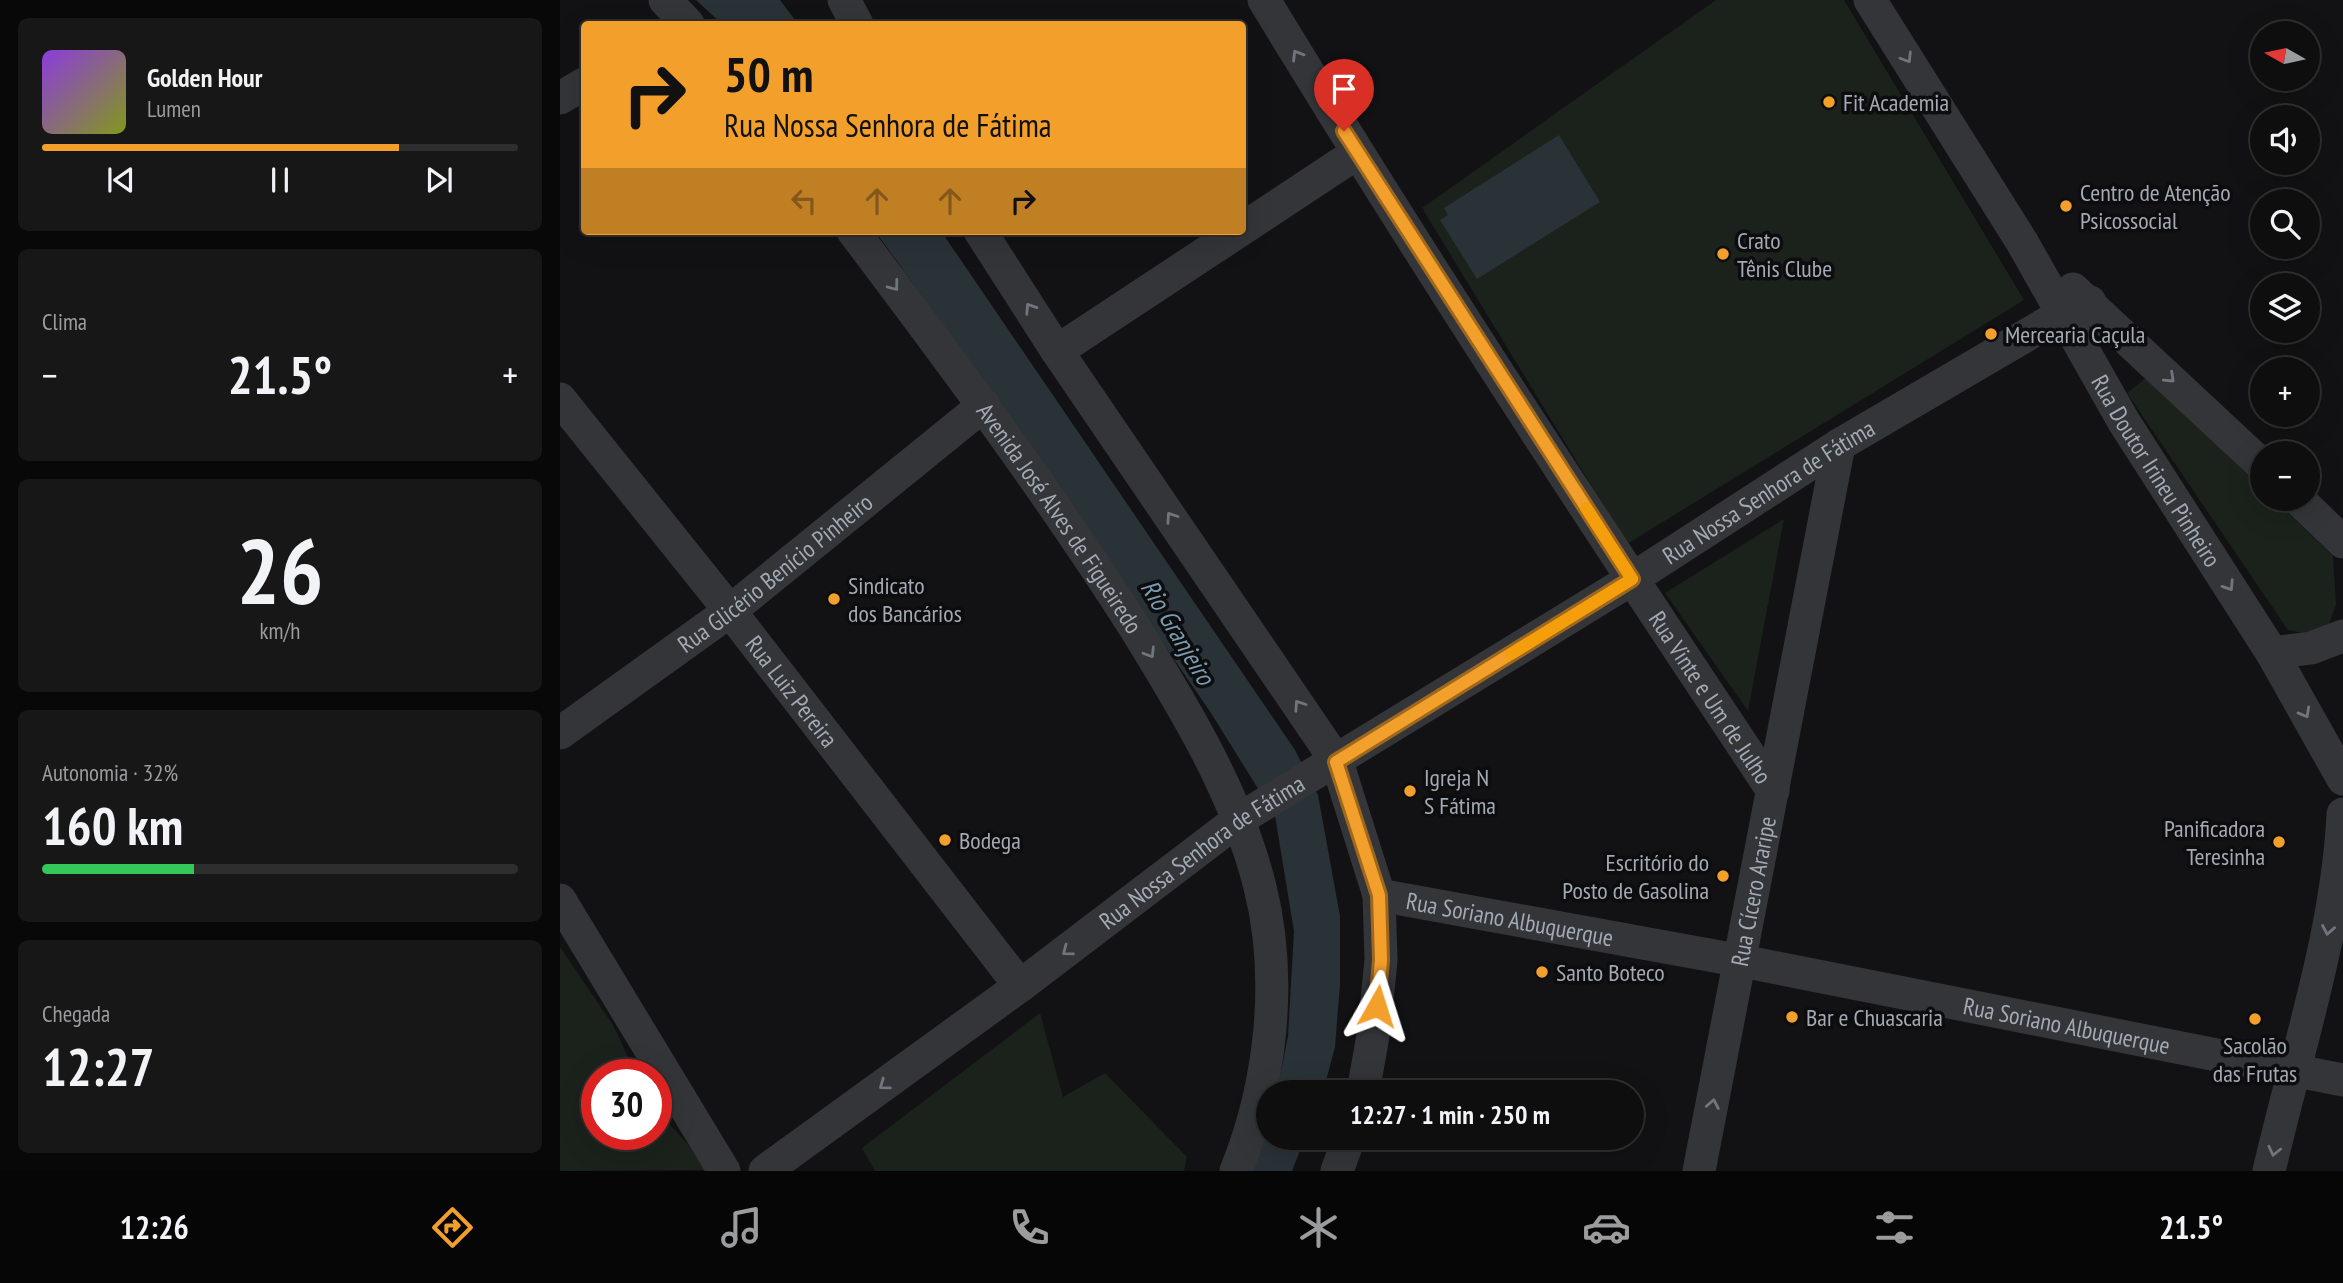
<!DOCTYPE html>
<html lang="pt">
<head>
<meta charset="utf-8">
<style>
	:root { --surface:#0e0e0f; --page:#171718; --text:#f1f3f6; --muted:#9b9c9e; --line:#2e2e2f; --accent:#f29f2c }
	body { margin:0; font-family:"PT Sans Narrow",sans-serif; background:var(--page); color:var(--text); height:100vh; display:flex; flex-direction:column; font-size:26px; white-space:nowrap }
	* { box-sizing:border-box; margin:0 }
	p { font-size:23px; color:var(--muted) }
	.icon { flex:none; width:38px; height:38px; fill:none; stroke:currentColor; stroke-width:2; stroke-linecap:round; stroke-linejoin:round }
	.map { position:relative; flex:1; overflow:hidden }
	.side { display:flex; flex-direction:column; gap:18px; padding:18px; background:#080808; width:560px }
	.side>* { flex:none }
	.hud { position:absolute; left:21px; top:21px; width:665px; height:214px; border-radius:7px; box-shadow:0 7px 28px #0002,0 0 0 2px var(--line); background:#f29f2c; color:#111; overflow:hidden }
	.needle { width:46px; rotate:279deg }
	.tools { position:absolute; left:1690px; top:21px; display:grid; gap:14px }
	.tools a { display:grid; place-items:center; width:70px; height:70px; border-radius:50%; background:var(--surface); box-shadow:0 7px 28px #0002,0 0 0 2px var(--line); font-size:35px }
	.speed { position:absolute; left:21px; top:1059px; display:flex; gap:14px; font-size:35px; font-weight:700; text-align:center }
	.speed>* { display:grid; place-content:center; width:91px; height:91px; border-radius:50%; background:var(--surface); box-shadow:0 7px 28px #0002,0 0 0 2px var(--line); line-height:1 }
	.speed .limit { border:10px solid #d22; background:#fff; color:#111 }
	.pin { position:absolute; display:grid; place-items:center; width:60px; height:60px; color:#fff; margin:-72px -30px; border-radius:50% 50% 50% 0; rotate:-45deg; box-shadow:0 0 7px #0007 }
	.pin .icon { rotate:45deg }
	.me { position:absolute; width:77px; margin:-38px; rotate:6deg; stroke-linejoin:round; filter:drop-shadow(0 0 5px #0008) }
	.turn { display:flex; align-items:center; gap:24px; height:147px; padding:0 28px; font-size:32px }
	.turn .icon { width:91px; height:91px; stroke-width:2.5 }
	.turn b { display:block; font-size:49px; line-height:60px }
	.lanes { display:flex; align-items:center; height:66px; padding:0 28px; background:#0003; justify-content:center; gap:35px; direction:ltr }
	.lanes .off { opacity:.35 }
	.big { font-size:52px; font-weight:800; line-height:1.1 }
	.side .tile { flex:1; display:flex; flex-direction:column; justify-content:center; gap:10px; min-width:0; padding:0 24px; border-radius:10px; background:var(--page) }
	.side .dial { align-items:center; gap:0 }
	.dial b { font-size:91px; line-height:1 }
	.song { display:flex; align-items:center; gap:21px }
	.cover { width:84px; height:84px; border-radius:10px; background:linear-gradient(135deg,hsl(270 70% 55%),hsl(70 70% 35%)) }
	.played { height:7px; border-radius:4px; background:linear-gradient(90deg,var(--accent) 75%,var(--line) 75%) }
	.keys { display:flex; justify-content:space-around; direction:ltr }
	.heat { display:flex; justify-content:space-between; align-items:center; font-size:38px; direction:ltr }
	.charge { height:10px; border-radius:5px; background:linear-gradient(90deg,#34c759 32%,var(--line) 0) }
	.trip { position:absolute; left:696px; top:1080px; width:388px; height:70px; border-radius:35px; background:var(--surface); box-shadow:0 7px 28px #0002,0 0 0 2px var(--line); font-weight:800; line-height:70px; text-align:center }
	.menu { display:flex; height:112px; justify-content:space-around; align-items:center; background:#060606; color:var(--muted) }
	.menu .icon { width:49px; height:49px }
	.menu .current { color:var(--accent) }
	.menu b { font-size:32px; color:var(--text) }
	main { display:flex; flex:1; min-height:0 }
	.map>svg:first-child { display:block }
	.green { fill:#1a221b }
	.water { fill:#293237 }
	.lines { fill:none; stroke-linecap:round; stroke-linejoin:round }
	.minor { stroke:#333539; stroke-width:33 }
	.oneway { stroke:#71757d }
	.route-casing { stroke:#9d671d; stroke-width:18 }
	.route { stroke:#f29f2c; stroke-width:12 }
	.slow { stroke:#f59e0b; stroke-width:12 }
	.poi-dot { fill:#f29f2c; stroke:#0d0d0f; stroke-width:2.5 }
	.labels { text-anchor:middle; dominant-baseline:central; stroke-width:7; stroke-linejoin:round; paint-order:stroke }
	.poi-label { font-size:24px; fill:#a3aab4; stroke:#0d0d0f; text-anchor:start }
	.street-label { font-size:24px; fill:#a3aab4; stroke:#0d0d0f }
	.water-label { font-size:26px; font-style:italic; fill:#7a9bb0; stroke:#0d0d0f }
</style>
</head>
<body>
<main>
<section class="side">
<div class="tile">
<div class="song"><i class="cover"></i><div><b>Golden Hour</b><p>Lumen</p></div></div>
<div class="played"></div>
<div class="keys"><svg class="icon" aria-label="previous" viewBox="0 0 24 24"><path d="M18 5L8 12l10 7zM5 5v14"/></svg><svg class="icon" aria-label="pause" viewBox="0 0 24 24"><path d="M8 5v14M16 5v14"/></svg><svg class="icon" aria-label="next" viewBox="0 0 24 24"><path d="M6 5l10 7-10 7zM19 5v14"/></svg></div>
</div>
<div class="tile"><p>Clima</p>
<div class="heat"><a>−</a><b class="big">21.5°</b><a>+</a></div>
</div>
<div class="tile dial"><b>26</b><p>km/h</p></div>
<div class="tile"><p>Autonomia · 32%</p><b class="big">160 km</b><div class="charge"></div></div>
<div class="tile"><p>Chegada</p><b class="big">12:27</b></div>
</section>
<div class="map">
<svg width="1783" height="1171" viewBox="0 0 1783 1171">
	<rect width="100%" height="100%" fill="#121214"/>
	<!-- green -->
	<path class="green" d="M1156,0H1284L1464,300L1067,544L862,208Z
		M1587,377L1703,489V499H1713L1773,556L1776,605L1764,637L1728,630L1567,393Z
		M1224,519L1188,711L1105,593Z
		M0,947L53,1025L76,1074H37V1134H96V1110L127,1143L145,1170L0,1171Z
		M480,1013L503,1097L545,1073L627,1157L624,1171H315L302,1148Z"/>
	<!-- water -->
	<path class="water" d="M136,0H220L238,24H162Z
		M999,135L1040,202L917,279L880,220L888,215L884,208Z
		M315,231H381L735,750L758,795L780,916V984L775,1047L763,1092H717L728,1036L734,931L715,816L651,713L409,361Z
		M709,1127V1138H745L732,1171H689Z"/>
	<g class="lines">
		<!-- minor -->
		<g class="minor">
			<path d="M105,0L128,24"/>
			<path d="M284,0L297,24"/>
			<path id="s1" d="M704,0C867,268 1039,530 1213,791"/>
			<path id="s2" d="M1310,0L1462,242L1564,422L1712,653L1783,779"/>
			<path d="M0,98L24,84"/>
			<path d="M682,229L797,153"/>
			<path id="s3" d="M293,231C391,361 488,491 575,628C625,709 677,794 700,887C723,979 711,1084 676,1171"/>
			<path d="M420,231L497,351L777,762L819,895L821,960L814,1030L803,1092"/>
			<path d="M1513,289L1703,466"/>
			<path d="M497,351L679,231"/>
			<path id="s4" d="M0,399L170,611L460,986"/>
			<path d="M1738,499L1783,542"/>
			<path d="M1712,653L1751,648L1783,636"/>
			<path id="s5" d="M0,733L170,611L424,405"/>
			<path id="s6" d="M819,895L1182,961L1783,1080"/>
			<path d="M0,900L164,1171"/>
			<path id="s7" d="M205,1171L460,986L678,820L1072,579L1279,445L1501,315L1530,302"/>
			<path d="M777,1171L789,1138"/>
			<path id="s8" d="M1139,1171L1279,445"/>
			<path d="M1709,1171C1736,1053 1777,936 1783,814"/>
		</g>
	</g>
	<!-- one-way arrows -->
	<defs><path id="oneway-chevron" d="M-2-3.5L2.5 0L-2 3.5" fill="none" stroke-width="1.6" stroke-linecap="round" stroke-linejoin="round" transform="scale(1.75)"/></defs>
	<g class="oneway">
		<use href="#oneway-chevron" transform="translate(737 55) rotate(-121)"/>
		<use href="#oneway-chevron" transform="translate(1347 58) rotate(58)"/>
		<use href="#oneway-chevron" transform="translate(334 286) rotate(53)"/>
		<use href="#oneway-chevron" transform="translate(470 308) rotate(-123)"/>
		<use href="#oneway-chevron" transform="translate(1610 378) rotate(43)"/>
		<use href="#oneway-chevron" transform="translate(611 517) rotate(-124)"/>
		<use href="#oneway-chevron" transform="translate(1669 586) rotate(57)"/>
		<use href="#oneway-chevron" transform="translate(590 653) rotate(58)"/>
		<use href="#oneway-chevron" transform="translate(739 705) rotate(-124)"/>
		<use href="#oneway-chevron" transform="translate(1745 713) rotate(61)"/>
		<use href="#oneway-chevron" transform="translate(1768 930) rotate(100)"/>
		<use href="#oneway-chevron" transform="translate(507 951) rotate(143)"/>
		<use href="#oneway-chevron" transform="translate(324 1085) rotate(144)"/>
		<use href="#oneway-chevron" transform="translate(1153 1104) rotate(-79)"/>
		<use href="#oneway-chevron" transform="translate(1714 1151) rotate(103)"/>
	</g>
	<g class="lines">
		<defs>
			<path id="route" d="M784,131L1072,579L776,762L819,895L821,960L817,1006"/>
		</defs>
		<!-- route casing -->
		<use href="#route" class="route-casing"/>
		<!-- route -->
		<use href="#route" class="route"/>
		<!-- slow -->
		<path class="slow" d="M951,654L1072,579L1026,508"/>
	</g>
	<!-- markers -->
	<g class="poi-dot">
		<circle cx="1269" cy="102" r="7"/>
		<circle cx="1506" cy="206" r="7"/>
		<circle cx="1163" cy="254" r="7"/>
		<circle cx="1431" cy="334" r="7"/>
		<circle cx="274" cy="599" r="7"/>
		<circle cx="850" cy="791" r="7"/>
		<circle cx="385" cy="840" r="7"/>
		<circle cx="1719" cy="842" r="7"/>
		<circle cx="1163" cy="876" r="7"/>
		<circle cx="982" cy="972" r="7"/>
		<circle cx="1232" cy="1017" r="7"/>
		<circle cx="1695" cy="1019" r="7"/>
	</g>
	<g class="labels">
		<!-- poi labels -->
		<g class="poi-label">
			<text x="1283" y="102">Fit Academia</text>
			<text x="1520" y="192">Centro de Atenção<tspan x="1520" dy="28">Psicossocial</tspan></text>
			<text x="1177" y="240">Crato<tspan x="1177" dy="28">Tênis Clube</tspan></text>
			<text x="1445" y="334">Mercearia Caçula</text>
			<text x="288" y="585">Sindicato<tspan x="288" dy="28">dos Bancários</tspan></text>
			<text x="864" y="777">Igreja N<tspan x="864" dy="28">S Fátima</tspan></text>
			<text x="1705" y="828" text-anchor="end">Panificadora<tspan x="1705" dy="28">Teresinha</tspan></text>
			<text x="399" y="840">Bodega</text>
			<text x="1149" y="862" text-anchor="end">Escritório do<tspan x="1149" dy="28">Posto de Gasolina</tspan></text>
			<text x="996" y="972">Santo Boteco</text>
			<text x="1246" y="1017">Bar e Chuascaria</text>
			<text x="1695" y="1045" text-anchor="middle">Sacolão<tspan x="1695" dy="28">das Frutas</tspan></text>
		</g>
		<!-- street labels -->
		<g class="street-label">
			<text stroke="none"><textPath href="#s2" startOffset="551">Rua Doutor Irineu Pinheiro</textPath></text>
			<text stroke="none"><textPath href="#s7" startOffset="1213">Rua Nossa Senhora de Fátima</textPath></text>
			<text stroke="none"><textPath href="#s3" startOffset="354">Avenida José Alves de Figueiredo</textPath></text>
			<text stroke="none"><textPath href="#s5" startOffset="268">Rua Glicério Benício Pinheiro</textPath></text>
			<text stroke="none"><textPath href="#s4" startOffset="373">Rua Luiz Pereira</textPath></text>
			<text stroke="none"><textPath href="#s1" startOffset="828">Rua Vinte e Um de Julho</textPath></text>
			<text stroke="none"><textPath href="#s7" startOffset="541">Rua Nossa Senhora de Fátima</textPath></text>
			<text stroke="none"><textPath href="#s8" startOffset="285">Rua Cícero Araripe</textPath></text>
			<text stroke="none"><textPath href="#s6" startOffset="133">Rua Soriano Albuquerque</textPath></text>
			<text stroke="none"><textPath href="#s6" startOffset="700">Rua Soriano Albuquerque</textPath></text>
		</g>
		<!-- water labels -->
		<g class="water-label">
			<text transform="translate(618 632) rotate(59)">Rio Granjeiro</text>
		</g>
	</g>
</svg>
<div class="tools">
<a><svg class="needle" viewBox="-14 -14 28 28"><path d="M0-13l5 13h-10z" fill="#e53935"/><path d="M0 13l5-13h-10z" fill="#9b9c9e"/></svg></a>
<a><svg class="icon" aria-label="sound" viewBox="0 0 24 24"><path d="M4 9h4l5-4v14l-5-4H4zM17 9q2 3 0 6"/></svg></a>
<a><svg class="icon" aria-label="search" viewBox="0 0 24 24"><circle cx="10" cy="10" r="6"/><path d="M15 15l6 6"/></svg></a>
<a><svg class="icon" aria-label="layers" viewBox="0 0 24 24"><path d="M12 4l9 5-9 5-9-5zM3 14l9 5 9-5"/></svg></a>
<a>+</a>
<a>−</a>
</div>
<div class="speed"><div class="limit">30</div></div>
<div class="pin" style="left:784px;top:131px;background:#d93025"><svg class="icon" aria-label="arrive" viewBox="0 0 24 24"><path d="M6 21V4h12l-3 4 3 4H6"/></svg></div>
<svg class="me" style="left:817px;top:1006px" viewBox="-20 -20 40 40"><path d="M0-17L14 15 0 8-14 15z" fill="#f29f2c" stroke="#fff" stroke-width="4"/></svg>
<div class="trip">12:27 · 1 min · 250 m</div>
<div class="hud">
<div class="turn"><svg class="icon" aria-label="right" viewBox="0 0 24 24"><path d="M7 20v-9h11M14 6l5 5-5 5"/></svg><div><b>50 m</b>Rua Nossa Senhora de Fátima</div></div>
<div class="lanes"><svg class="icon off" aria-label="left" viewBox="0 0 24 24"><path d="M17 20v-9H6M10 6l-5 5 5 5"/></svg><svg class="icon off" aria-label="ahead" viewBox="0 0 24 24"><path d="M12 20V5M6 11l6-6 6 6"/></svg><svg class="icon off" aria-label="ahead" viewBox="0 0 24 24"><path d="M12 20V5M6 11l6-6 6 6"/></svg><svg class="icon" aria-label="right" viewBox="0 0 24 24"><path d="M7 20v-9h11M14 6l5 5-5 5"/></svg></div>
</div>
</div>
</main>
<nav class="menu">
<b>12:26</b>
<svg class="icon current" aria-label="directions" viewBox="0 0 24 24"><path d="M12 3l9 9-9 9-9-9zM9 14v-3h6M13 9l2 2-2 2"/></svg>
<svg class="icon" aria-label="music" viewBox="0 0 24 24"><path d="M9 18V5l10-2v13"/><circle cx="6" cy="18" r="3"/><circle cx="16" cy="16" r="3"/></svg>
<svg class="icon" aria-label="phone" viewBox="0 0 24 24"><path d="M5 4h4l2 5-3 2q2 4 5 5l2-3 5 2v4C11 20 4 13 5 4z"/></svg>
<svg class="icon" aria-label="climate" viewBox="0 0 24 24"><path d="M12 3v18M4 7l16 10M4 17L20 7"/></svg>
<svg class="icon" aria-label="car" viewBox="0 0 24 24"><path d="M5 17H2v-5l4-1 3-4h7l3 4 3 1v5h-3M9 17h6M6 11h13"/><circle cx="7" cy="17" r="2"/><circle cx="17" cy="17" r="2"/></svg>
<svg class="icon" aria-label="filters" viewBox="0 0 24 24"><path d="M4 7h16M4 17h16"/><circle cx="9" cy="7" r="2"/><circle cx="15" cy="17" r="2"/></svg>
<b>21.5°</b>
</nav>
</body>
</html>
